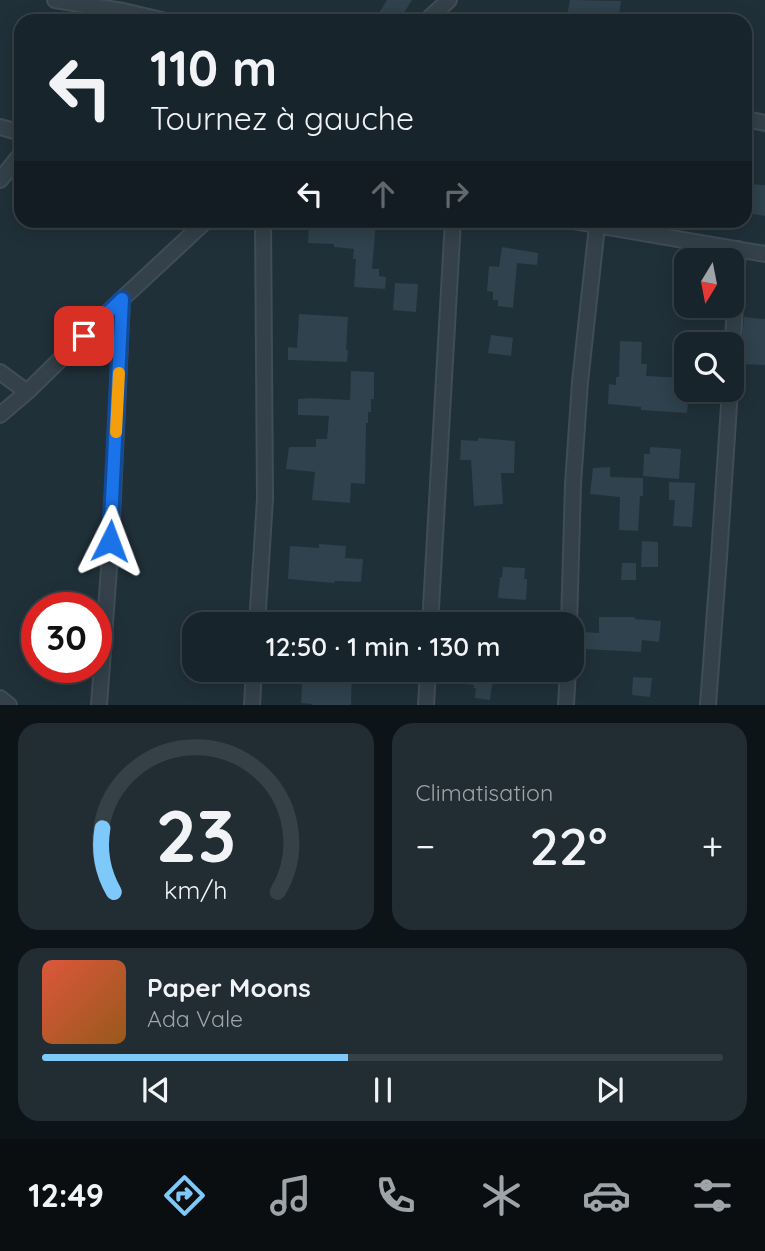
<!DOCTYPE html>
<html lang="fr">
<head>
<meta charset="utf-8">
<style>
	:root { --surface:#18242b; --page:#212c33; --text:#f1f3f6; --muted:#9fa4a9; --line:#364147; --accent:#7fc8fa }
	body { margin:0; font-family:Quicksand,sans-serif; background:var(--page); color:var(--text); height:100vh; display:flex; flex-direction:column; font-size:26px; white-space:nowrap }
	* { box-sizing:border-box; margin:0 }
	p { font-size:23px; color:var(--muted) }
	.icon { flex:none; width:38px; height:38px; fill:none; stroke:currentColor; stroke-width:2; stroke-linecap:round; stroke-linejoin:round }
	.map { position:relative; height:705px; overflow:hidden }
	.drawer { display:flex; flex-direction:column; gap:18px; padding:18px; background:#0d1418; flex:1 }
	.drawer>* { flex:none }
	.top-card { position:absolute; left:14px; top:14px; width:738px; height:214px; border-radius:21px; box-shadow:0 4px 18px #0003,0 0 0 2px var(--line); background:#18242b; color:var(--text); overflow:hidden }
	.needle { width:46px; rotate:190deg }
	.controls { position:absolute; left:674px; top:248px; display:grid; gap:14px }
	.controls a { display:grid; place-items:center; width:70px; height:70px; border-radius:14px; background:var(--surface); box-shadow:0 4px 18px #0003,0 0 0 2px var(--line); font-size:35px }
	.speed { position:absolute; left:21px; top:592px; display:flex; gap:14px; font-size:35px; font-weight:700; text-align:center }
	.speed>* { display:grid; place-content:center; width:91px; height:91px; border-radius:50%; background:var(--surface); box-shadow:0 4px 18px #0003,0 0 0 2px var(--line); line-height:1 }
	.speed .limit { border:10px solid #d22; background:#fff; color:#111 }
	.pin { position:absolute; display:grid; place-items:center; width:60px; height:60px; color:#fff; margin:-30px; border-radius:14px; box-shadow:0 4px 10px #0006 }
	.me { position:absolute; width:77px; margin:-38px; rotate:3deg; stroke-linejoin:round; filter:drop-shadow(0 0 5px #0008) }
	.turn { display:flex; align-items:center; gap:24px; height:147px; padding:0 21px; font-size:32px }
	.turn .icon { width:91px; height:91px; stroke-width:2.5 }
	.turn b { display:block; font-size:49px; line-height:60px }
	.lanes { display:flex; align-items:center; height:66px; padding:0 21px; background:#0003; justify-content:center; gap:35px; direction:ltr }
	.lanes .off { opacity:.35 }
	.big { font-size:52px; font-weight:600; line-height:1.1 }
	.drawer .widget { flex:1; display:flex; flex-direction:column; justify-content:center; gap:10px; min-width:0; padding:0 24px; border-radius:21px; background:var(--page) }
	.drawer .dial { align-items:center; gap:0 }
	.dial svg { height:182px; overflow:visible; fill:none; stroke:var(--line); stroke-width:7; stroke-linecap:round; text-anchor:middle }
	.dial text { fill:var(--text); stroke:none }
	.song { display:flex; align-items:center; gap:21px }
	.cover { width:84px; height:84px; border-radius:10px; background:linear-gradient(135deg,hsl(10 70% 55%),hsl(30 70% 35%)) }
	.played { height:7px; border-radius:4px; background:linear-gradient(90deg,var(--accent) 45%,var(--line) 45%) }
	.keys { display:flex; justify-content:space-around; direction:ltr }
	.heat { display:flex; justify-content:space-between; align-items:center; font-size:38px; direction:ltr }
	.drawer .tiles { flex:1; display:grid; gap:18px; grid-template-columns:1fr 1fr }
	.widget:last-child { grid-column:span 2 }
	.trip { position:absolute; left:182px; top:612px; width:402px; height:70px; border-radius:21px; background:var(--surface); box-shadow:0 4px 18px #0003,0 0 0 2px var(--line); font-weight:600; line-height:70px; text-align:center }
	.tab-bar { display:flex; height:112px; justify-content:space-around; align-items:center; background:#0a0e11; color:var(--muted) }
	.tab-bar .icon { width:49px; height:49px }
	.tab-bar .selected { color:var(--accent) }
	.tab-bar b { font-size:32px; color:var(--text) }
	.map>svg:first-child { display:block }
	.building { fill:#2f424d }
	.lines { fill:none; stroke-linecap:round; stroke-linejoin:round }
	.street-casing { stroke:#404d56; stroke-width:18 }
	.street { stroke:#34414a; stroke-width:14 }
	.route-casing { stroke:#114b97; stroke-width:18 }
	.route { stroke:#1a73e8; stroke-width:12 }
	.slow { stroke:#f59e0b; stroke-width:12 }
</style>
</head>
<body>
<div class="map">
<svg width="765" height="705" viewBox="0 0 765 705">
	<rect width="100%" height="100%" fill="#203039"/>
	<!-- building -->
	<path class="building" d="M387,0H412L399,21H374Z
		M570,0L621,1L618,21H566Z
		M750,184L765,185V216L746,213Z
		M309,220H356L376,223L372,269H379V276L386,277L385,289L354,287L356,259H353L354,249L334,247V244L308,243Z
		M502,247L538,253L537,265L517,263L513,308L498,306V300H493V292L487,291L489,266L499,267Z
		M395,283L418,284L416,312L393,310Z
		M299,314L348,317L346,350H348L347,362L288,360V347L297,348Z
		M744,317L765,319V365L740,364Z
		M491,335L513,338L511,356L488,353Z
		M620,341L642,342L641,364H647L646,376L686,378V390H689L687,413L641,410V407L608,404L609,384L616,385V377H619Z
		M351,371L374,372V399H371V412H368V423H366L365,484L351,483L350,503L312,500L315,472L286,469L289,447H316V439H327L329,416L298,415V399L310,398L350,400Z
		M478,438L515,441L514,473H501L503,504L474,506L471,460H460L461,440L478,441Z
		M650,447L681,449L679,479L643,476L644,454H650Z
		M610,467V477L643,478V496H640L638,531L619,530L620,497L590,494L593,468Z
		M669,482L695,483L692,527L673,526L675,500H669Z
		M642,541L658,542V567H641Z
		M319,544L346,546L345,558L363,559L361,582L335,581L334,583L288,579L290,546L319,548Z
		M622,563H636V580H621Z
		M503,567L525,568L524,579H527V584L526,600L498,598L500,577H502Z
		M599,617H635V619L661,621L659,642L642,640L641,652L583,649L584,632L599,633Z
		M334,670H352L351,705H312V704L301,703L302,682H319V673H334Z
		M438,670H494L490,700L475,698L476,688H473L474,685L437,680Z
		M633,677L652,678L650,697L632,695Z"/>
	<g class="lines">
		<defs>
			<path id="street" d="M55,0L123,11L166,21
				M426,21L449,0
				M746,119L765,123
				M0,127L21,133
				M0,180L21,154
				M567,220L765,254
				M732,359L738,249
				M0,372L27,392
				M0,415L27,392L122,299L207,220
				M257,625L265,499L263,220
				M430,625L453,220
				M569,625L573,484L580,382L597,226
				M0,698L9,705
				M99,705L111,541L122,299
				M252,705L254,670
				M426,705L428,670
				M566,705L568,670
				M708,705L719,557L730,390"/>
		</defs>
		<!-- street casing -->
		<use href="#street" class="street-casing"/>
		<!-- street -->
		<use href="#street" class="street"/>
	</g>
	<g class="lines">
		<defs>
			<path id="route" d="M84,336L122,299L110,541"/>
		</defs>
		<!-- route casing -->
		<use href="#route" class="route-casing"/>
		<!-- route -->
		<use href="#route" class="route"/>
		<!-- slow -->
		<path class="slow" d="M116,432L119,373"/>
	</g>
</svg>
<div class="controls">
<a><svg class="needle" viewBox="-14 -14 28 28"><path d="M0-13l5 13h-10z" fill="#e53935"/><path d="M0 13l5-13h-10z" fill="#9fa4a9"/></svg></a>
<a><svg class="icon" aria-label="search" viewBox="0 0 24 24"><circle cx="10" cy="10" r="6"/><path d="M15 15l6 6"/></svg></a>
</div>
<div class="speed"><div class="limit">30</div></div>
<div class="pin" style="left:84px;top:336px;background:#d93025"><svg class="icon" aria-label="arrive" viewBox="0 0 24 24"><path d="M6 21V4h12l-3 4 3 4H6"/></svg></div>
<svg class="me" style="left:110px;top:541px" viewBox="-20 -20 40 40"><path d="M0-17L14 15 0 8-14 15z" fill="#1a73e8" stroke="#fff" stroke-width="4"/></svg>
<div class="trip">12:50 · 1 min · 130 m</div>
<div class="top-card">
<div class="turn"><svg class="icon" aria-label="left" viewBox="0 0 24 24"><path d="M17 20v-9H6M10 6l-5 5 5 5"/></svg><div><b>110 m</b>Tournez à gauche</div></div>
<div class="lanes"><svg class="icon" aria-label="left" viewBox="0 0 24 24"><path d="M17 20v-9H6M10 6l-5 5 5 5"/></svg><svg class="icon off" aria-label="ahead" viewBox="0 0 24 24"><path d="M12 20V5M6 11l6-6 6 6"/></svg><svg class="icon off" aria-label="right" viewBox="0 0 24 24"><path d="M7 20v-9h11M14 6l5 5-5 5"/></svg></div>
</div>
</div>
<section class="drawer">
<div class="tiles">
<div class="widget dial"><svg viewBox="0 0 100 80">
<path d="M14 69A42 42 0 1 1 86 69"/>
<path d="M14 69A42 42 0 0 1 9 41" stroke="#7fc8fa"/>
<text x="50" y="56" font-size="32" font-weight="700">23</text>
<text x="50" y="72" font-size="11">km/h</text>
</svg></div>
<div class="widget"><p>Climatisation</p>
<div class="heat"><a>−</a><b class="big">22°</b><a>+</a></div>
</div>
<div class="widget">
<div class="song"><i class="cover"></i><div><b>Paper Moons</b><p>Ada Vale</p></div></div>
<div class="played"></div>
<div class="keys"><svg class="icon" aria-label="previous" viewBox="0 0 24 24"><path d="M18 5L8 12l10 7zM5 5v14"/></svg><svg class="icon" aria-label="pause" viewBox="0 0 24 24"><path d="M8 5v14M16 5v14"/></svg><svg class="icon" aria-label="next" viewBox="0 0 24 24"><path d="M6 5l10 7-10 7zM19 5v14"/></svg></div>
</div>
</div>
</section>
<nav class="tab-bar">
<b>12:49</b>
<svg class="icon selected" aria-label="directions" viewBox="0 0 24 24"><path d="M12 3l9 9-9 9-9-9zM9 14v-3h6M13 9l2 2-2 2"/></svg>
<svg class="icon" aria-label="music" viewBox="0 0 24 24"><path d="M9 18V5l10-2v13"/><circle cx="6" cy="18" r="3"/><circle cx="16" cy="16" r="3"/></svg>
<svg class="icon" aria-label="phone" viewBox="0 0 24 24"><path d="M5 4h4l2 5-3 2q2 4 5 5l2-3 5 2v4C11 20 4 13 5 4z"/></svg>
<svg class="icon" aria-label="climate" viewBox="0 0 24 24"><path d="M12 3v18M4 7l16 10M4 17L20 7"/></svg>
<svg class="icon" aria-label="car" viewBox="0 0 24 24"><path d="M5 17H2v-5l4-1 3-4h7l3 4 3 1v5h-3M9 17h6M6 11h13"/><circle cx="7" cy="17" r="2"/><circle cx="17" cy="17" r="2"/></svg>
<svg class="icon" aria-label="filters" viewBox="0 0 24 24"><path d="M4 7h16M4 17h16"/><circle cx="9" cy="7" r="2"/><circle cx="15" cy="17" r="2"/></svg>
</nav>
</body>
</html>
